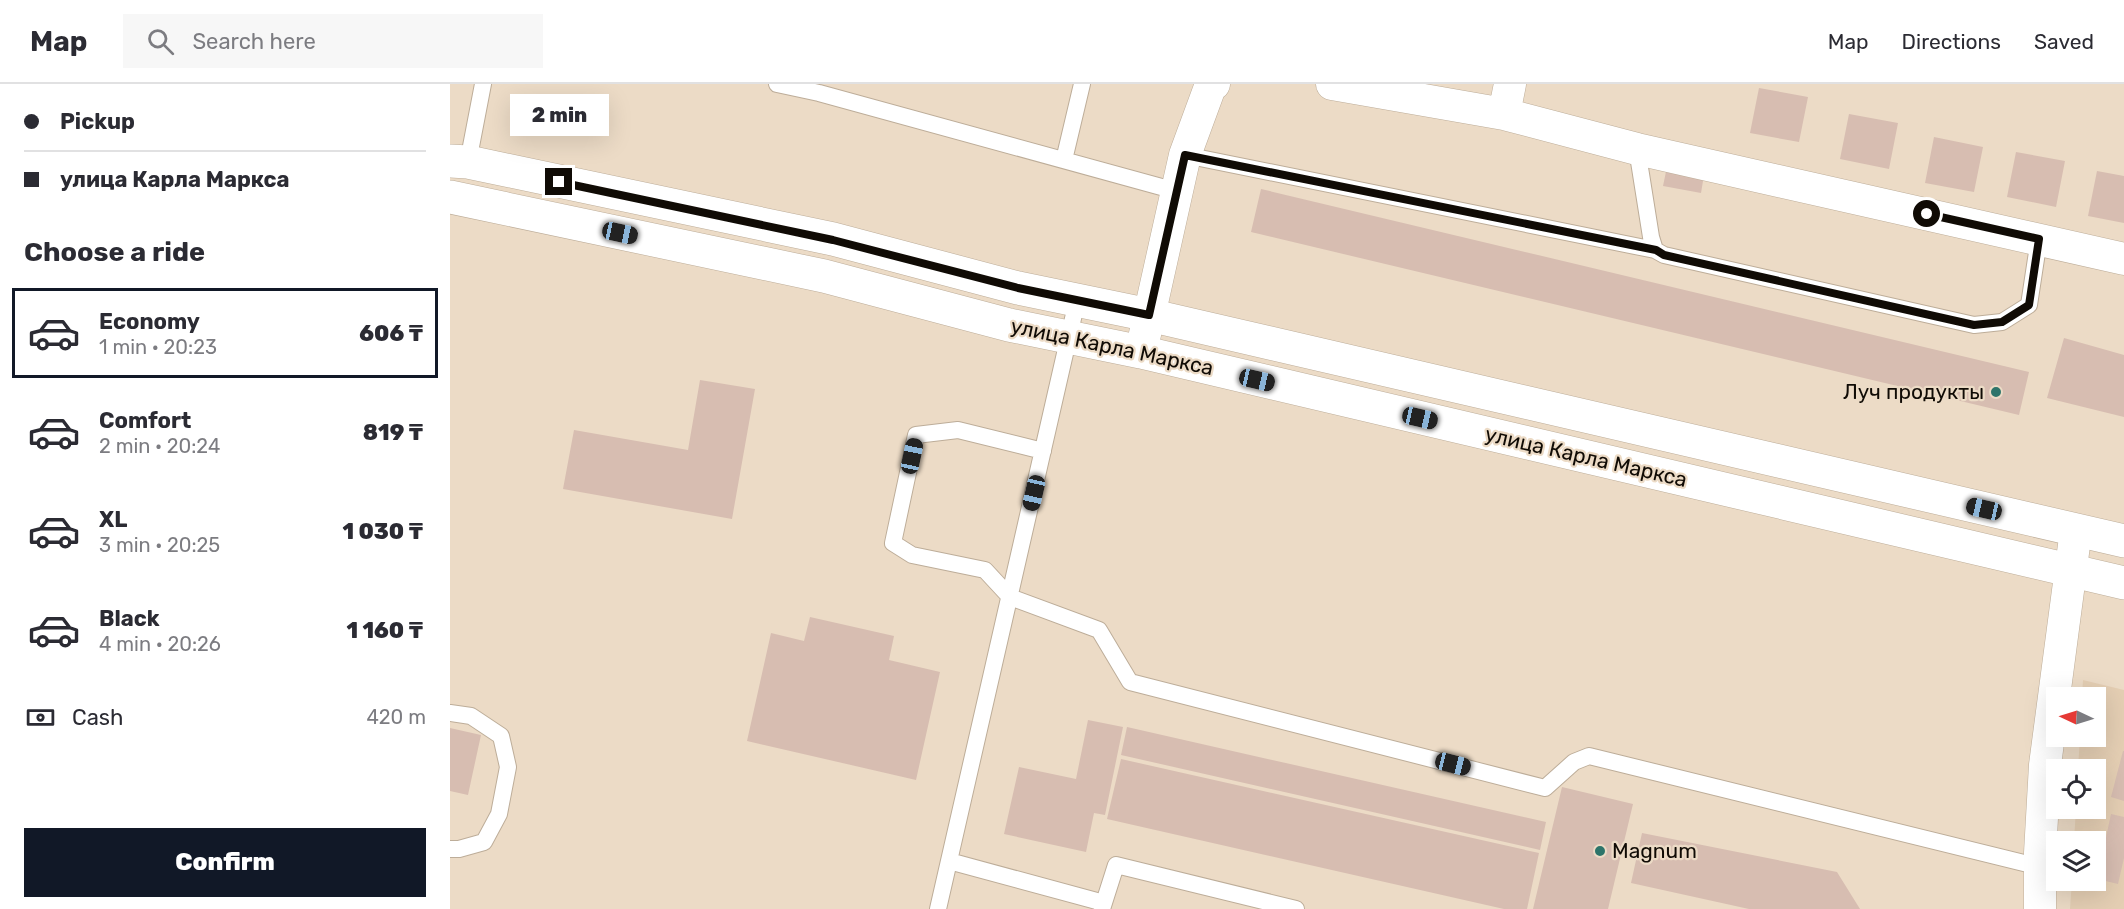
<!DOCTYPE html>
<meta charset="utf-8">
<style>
:root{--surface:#fff;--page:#f7f7f7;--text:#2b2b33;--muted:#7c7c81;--line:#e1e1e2;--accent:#111827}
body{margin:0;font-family:Rubik,sans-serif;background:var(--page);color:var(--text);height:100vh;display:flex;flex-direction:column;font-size:22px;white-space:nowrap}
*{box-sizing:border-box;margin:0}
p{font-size:20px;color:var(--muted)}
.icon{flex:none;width:33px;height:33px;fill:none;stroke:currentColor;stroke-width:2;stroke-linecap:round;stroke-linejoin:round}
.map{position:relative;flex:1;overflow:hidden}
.sheet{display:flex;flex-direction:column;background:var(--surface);width:450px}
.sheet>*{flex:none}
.top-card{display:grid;align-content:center;height:132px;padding:0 24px;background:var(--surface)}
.needle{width:39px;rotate:274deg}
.fabs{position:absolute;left:1596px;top:603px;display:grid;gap:12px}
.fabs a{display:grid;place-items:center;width:60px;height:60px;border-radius:0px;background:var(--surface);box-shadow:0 6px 24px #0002;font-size:30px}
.end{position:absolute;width:27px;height:27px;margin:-14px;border:8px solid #100b05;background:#fff;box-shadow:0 0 0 3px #fff}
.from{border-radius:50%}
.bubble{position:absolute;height:42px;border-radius:0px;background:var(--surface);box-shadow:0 6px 24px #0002;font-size:20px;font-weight:800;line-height:42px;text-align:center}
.car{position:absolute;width:18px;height:36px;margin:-18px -9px;border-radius:8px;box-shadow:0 0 4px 2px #0007;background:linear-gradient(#222 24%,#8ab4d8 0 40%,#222 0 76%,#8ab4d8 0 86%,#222 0)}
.top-card b{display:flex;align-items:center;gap:21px;height:57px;font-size:22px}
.top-card b+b{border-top:2px solid var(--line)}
.top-card i{width:15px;height:15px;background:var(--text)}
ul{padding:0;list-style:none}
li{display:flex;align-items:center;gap:18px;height:90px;margin:0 12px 9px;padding:0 12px;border:3px solid transparent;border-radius:0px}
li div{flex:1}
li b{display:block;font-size:22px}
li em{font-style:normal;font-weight:800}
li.active{border-color:var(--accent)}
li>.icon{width:54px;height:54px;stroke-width:1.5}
h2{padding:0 24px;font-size:27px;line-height:72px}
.pay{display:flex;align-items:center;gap:15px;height:66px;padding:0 24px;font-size:22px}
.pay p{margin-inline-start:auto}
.cta{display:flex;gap:12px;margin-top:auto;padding:12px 24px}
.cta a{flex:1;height:69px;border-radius:0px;background:var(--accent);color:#fff;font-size:24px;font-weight:800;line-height:69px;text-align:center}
header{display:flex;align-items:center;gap:36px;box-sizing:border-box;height:84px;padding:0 30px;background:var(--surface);border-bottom:2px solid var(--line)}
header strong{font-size:28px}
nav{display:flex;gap:33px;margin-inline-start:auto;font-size:21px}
.search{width:420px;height:54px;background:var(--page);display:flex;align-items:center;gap:15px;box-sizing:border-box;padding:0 21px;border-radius:0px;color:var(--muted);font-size:22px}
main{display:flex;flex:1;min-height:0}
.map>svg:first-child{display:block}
</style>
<header>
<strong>Map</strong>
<div class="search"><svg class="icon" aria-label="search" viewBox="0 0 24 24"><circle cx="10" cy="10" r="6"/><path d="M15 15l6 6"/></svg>Search here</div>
<nav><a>Map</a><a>Directions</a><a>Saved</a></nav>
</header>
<main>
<section class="sheet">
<div class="top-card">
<b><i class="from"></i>Pickup</b>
<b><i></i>улица Карла Маркса</b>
</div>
<h2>Choose a ride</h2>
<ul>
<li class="active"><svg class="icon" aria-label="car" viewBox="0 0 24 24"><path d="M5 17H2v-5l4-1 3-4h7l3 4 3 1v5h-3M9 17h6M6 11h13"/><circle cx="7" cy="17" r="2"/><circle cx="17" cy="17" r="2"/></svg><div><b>Economy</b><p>1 min · 20:23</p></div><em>606 ₸</em></li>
<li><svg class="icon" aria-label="car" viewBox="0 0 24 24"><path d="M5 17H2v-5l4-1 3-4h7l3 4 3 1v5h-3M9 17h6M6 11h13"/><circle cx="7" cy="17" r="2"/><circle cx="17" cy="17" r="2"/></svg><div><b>Comfort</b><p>2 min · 20:24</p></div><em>819 ₸</em></li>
<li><svg class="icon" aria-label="car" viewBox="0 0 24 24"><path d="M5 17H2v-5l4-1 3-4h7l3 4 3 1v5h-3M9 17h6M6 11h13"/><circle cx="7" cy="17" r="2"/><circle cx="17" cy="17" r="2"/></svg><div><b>XL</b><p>3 min · 20:25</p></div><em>1 030 ₸</em></li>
<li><svg class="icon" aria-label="car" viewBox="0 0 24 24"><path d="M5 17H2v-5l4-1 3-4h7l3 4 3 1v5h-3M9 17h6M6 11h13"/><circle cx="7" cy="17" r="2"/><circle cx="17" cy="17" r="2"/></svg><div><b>Black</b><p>4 min · 20:26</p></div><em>1 160 ₸</em></li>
</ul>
<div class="pay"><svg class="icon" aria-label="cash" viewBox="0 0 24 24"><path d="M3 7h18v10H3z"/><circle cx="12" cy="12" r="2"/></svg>Cash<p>420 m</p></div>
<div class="cta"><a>Confirm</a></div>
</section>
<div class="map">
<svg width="1674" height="825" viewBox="0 0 1674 825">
<rect width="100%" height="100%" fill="#ecdbc6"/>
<path fill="#e4ceb3" d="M 1633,596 L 1674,606 L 1674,825 L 1620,825 L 1622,797 L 1646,796 L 1646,758 L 1624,757 L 1626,725 L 1646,724 L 1646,686 L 1628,685 L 1630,653 L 1646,652 L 1646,614 L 1632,613 Z"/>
<path fill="#d7bdb1" d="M 1309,4 L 1358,13 L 1349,58 L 1300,49 Z
M 1399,30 L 1448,39 L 1439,85 L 1390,75 Z
M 1484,53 L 1533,63 L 1524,108 L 1475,99 Z
M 1566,68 L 1615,77 L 1606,123 L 1557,113 Z
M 1218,78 L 1255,85 L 1251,109 L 1213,102 Z
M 1647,87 L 1674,92 L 1674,139 L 1638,132 Z
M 811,105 L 1579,288 L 1569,331 L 801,148 Z
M 1614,254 L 1674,271 L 1674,333 L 1597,314 Z
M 250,296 L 305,305 L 282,435 L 113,405 L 124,346 L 238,366 Z
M 360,533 L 444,552 L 439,576 L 490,588 L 466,696 L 297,657 L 321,549 L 354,557 Z
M 638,636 L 673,643 L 655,731 L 644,729 L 636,768 L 554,750 L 569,683 L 626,695 Z
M 677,643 L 1096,738 L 1090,766 L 671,671 Z
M 0,644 L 31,651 L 18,711 L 0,707 Z
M 1673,667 L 1674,667 L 1674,717 L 1661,713 Z
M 671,675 L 1089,769 L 1077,825 L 1054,825 L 657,735 Z
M 1112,703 L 1183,720 L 1158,825 L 1083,825 Z
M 1661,730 L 1674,733 L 1674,774 L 1668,800 L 1647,795 Z
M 1192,749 L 1387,788 L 1410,825 L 1299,825 L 1181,799 Z"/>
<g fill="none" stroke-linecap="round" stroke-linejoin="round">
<defs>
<path id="service" d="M 327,0 L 369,9 L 726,107
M 1187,65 L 1201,153 L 1205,166 L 1214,171 L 1524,241 L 1552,238 L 1579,221 L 1589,155
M 735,71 L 1205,166
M 614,76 L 632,0
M 18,78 L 33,0
M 593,367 L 508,346 L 466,351 L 443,459 L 462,471 L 535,486 L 560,513 L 649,546 L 680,598 L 1095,704 L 1124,678 L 1139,672 L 1590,783
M 0,629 L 21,632 L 51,652 L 58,683 L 49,730 L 34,758 L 9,765 L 0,765
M 499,777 L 654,819
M 488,825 L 627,217
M 652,825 L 666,781 L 846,825"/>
<path id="minor" d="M 882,0 L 1054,30 L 1187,65 L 1674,175
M 1054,30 L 1060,0
M 691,268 L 735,71 L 760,3 L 764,0
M 1590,825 L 1590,769 L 1595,681 L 1626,446"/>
<path id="primary" d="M 0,77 L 18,78 L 383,155 L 568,204 L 699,231 L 1674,457
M 0,113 L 374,192 L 559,241 L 691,268 L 1674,499"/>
</defs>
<use href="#service" stroke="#bdad99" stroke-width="18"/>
<use href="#minor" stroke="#bdad99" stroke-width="33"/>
<use href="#primary" stroke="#bdad99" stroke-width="34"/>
<use href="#service" stroke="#fff" stroke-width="16"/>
<use href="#minor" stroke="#fff" stroke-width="32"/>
<use href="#primary" stroke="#fff" stroke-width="33"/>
</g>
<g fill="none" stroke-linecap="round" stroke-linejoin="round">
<path stroke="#100b05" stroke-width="8" d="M 109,98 L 383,156 L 568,204 L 699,231 L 735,71 L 1206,166 L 1214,171 L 1524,241 L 1552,238 L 1579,221 L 1589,155 L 1477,130"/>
</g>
<g fill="#2d746a" stroke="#ecdbc6" stroke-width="2">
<circle cx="1546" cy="308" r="6"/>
<circle cx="1150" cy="767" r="6"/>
</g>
<g text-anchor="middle" stroke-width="4.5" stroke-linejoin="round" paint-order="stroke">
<g font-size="21" fill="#100b05" stroke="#ecdbc6">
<text transform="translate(662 263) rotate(12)" y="7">улица Карла Маркса</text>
<text transform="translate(1136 373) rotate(13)" y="7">улица Карла Маркса</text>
</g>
<g font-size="21" fill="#100b05" stroke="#ecdbc6" text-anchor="end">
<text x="1534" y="315">Луч продукты</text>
<text x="1162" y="774" text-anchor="start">Magnum</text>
</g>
</g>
</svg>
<div class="fabs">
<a><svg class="needle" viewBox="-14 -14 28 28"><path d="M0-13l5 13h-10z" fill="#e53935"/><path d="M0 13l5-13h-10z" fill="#7c7c81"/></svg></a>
<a><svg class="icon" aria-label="locate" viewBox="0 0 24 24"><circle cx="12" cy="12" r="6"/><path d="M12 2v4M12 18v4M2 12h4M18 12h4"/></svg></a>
<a><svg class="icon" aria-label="layers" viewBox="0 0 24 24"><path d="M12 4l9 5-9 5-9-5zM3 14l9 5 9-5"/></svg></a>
</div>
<i class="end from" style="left:1477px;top:130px"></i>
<i class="end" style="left:109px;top:98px"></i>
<div class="bubble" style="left:60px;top:10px;width:99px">2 min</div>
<i class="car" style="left:170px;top:149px;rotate:102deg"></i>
<i class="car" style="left:807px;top:296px;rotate:103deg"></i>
<i class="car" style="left:970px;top:334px;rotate:103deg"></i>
<i class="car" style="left:462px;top:372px;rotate:12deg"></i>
<i class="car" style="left:584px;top:409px;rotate:193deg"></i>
<i class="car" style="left:1534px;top:425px;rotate:283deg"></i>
<i class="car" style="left:1003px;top:680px;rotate:104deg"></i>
</div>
</main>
